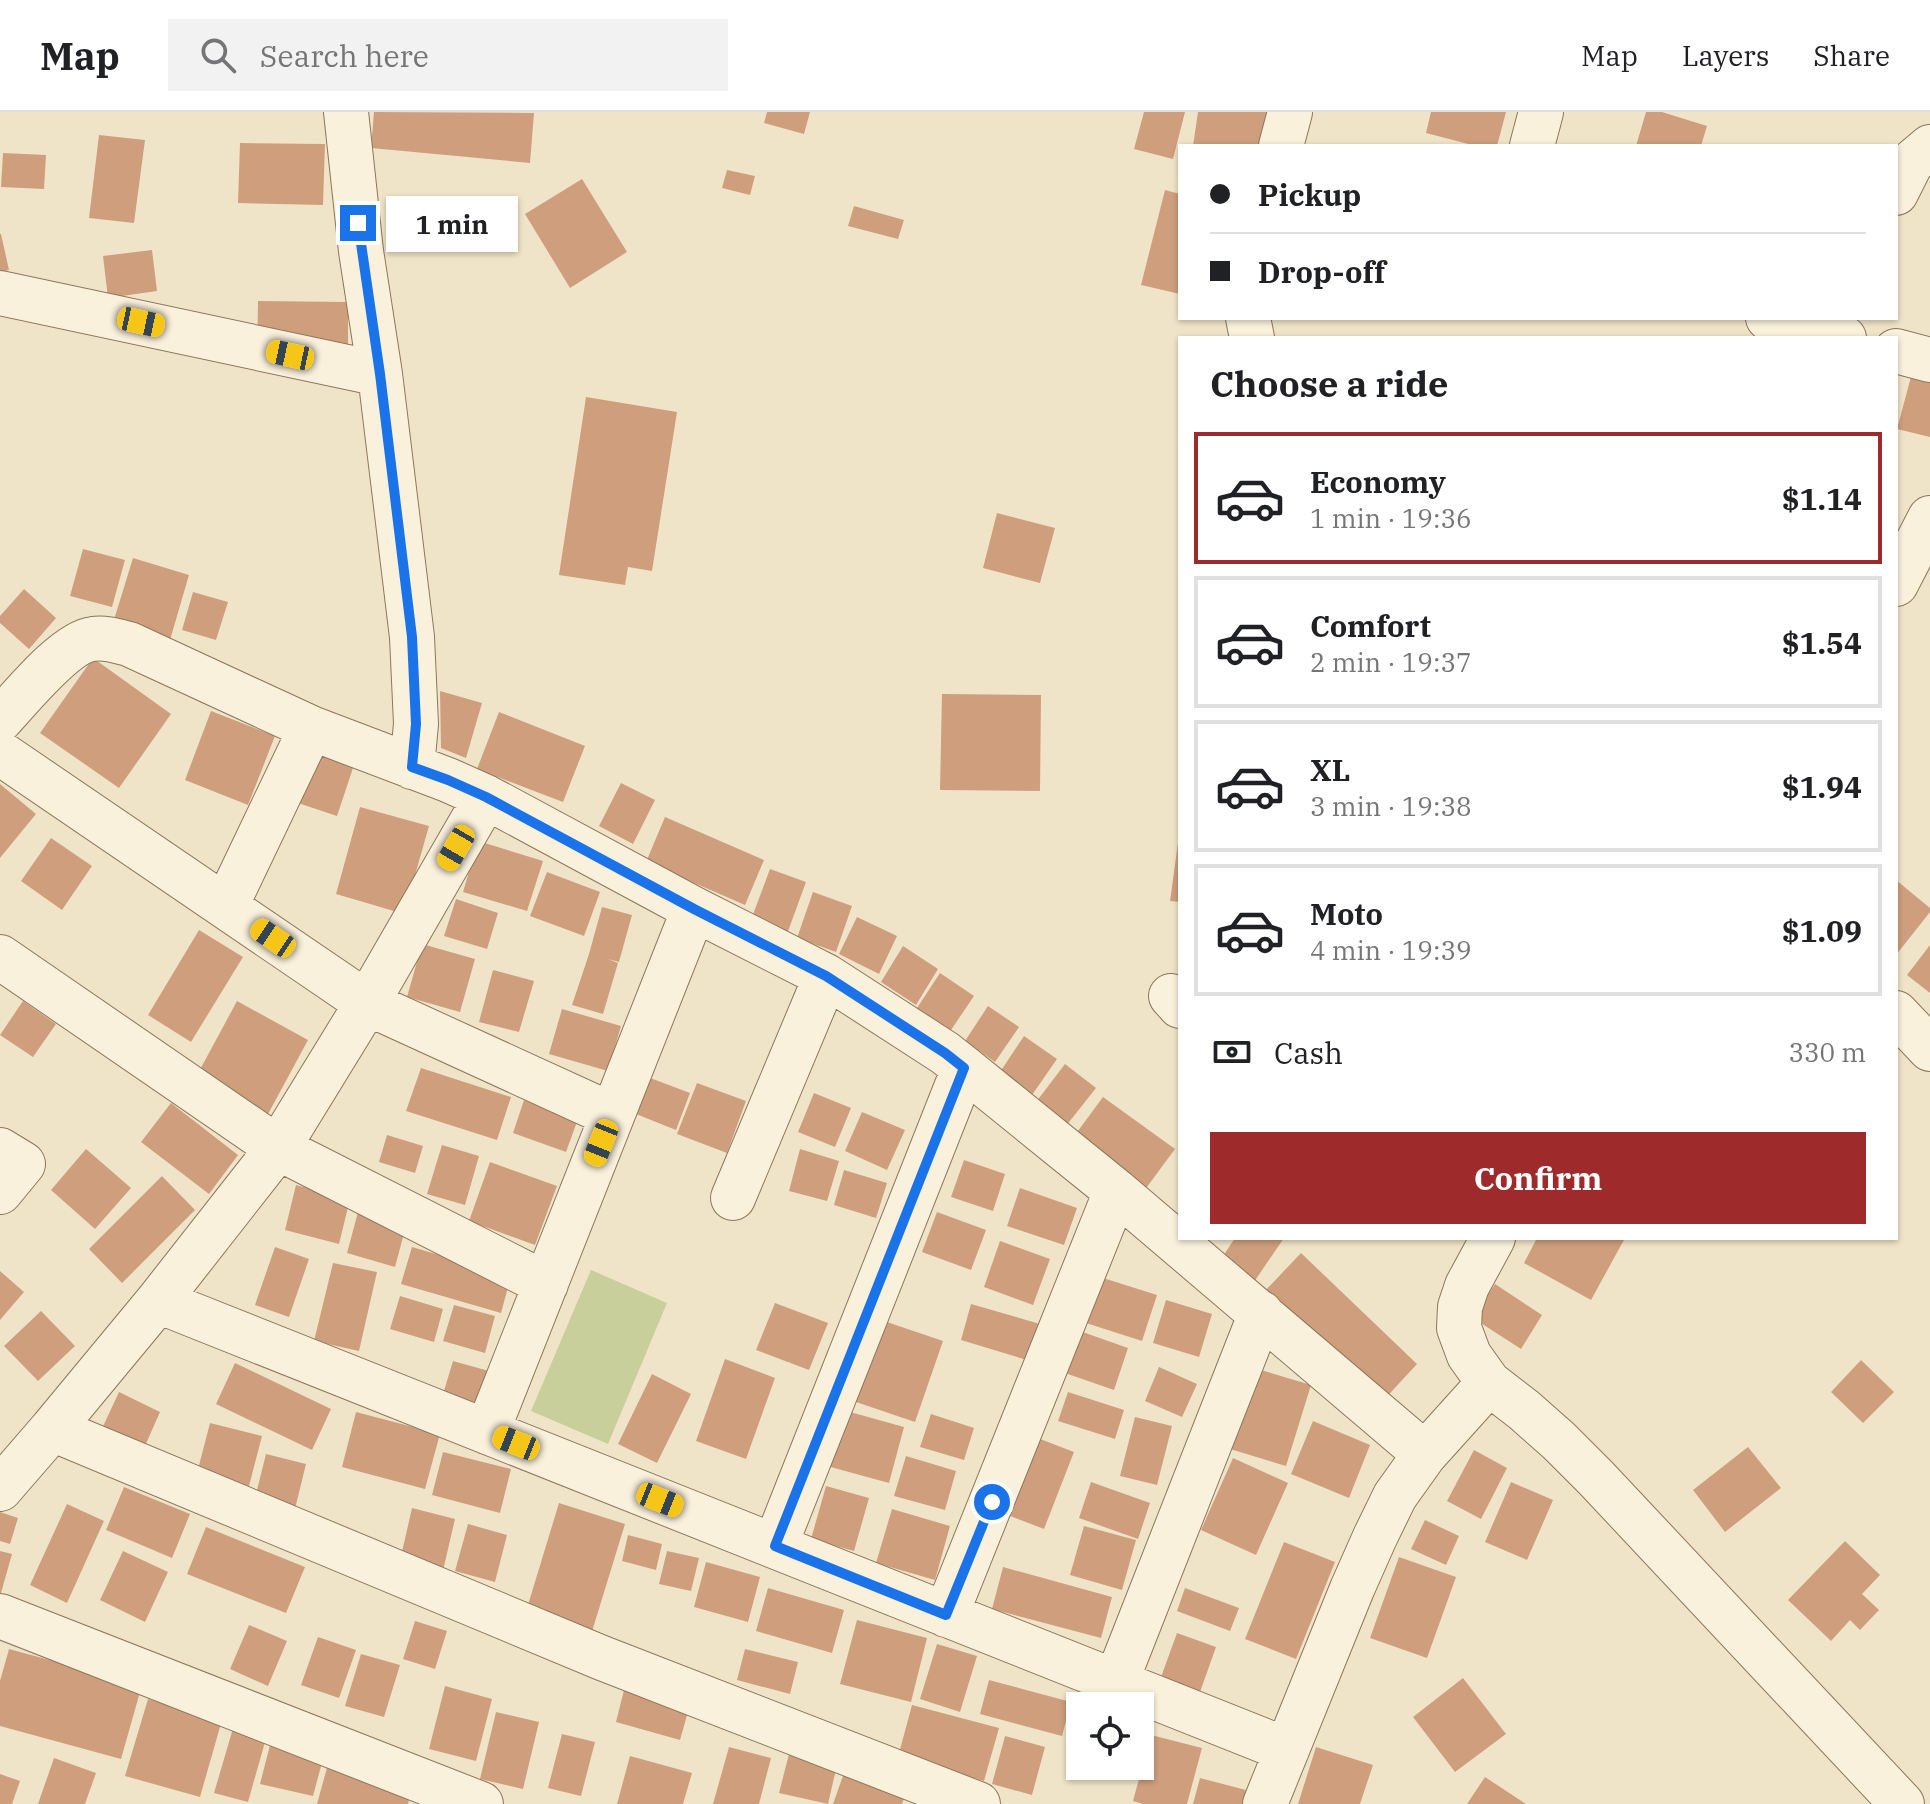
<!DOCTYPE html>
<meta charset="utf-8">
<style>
:root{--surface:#fff;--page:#f2f2f2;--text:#202124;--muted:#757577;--line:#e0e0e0;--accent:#9e2a2b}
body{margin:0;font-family:"IBM Plex Serif",serif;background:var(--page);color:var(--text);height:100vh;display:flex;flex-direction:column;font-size:30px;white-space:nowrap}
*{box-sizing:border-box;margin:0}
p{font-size:26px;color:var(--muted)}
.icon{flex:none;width:44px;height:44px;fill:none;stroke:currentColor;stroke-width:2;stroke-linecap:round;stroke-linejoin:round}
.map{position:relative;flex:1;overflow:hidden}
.sheet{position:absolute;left:1178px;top:224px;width:720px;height:904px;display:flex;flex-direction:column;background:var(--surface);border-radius:0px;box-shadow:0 2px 6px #0004}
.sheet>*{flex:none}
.top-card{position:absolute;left:1178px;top:32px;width:720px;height:176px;border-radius:0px;box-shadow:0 2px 6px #0004;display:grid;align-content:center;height:176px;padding:0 32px;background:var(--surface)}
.tools{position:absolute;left:1066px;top:1580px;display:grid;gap:16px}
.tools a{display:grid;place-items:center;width:88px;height:88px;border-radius:0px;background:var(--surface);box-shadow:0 2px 6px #0004;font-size:40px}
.end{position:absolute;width:36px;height:36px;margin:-18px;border:10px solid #1a73e8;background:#fff;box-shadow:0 0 0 4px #fff}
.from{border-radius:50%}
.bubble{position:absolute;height:56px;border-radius:0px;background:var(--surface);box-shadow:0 2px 6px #0004;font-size:26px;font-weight:800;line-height:56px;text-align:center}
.car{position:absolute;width:24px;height:48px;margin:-24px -12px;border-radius:10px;box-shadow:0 0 6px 2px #0007;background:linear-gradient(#f5c518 24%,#345 0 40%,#f5c518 0 76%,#345 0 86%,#f5c518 0)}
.top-card b{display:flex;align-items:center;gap:28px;height:76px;font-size:30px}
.top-card b+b{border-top:2px solid var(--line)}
.top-card i{width:20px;height:20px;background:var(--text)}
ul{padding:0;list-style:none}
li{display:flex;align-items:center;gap:24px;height:132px;margin:0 16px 12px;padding:0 16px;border:4px solid var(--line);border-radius:0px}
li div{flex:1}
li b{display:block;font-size:30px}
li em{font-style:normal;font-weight:800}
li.selected{border-color:var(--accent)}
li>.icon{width:72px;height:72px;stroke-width:1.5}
h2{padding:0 32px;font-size:36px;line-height:96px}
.pay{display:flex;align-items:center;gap:20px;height:88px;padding:0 32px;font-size:30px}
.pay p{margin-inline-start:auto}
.button{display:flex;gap:16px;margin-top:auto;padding:16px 32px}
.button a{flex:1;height:92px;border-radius:0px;background:var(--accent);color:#fff;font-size:32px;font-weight:800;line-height:92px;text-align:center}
header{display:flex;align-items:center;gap:48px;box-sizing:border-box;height:112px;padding:0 40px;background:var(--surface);border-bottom:2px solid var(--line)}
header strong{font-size:38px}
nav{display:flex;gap:44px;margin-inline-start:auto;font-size:28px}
.search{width:560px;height:72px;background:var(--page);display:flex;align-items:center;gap:20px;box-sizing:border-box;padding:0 28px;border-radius:0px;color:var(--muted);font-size:30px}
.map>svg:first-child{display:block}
</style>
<header>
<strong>Map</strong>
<div class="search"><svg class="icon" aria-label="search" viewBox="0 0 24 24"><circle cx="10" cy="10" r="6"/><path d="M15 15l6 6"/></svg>Search here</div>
<nav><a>Map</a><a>Layers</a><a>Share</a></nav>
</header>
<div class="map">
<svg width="1930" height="1692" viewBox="0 0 1930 1692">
<rect width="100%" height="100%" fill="#f0e4c8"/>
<path fill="#c9cf9b" d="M 591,1158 L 667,1191 L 608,1332 L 531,1299 Z"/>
<path fill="#cf9f7d" d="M 374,0 L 534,1 L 530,51 L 371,36 Z
M 767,0 L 810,0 L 804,22 L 764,11 Z
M 1144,0 L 1185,0 L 1173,47 L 1134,37 Z
M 1198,0 L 1270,0 L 1265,34 L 1193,34 Z
M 1431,0 L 1506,0 L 1497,34 L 1476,34 L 1426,21 Z
M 1646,0 L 1662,0 L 1707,14 L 1701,34 L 1636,34 Z
M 99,23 L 145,28 L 134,111 L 89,106 Z
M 240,31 L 325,32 L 323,93 L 238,91 Z
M 3,41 L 46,43 L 44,77 L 1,75 Z
M 727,58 L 755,64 L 750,83 L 722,76 Z
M 582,67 L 627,140 L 570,176 L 525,102 Z
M 1165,78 L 1180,82 L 1180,182 L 1141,173 Z
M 854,94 L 904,108 L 898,127 L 848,114 Z
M 0,122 L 1,122 L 9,158 L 0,160 Z
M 152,138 L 157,179 L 108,186 L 103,144 Z
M 258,189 L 348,190 L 348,251 L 257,250 Z
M 1912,261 L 1930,266 L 1930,325 L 1897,317 Z
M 586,285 L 677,300 L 652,459 L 628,455 L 625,473 L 559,463 Z
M 997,401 L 1055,416 L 1040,471 L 983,456 Z
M 83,437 L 125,448 L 112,495 L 70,484 Z
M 133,446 L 189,463 L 170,528 L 113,511 Z
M 24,477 L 56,506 L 29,537 L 0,511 L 0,504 Z
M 193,480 L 228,490 L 216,528 L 182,518 Z
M 93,546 L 171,602 L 119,676 L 40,621 Z
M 440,579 L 482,591 L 466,646 L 441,636 Z
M 942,582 L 1041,583 L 1040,679 L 940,678 Z
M 211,599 L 275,624 L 248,693 L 185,668 Z
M 499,600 L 585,634 L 563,690 L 477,657 Z
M 315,640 L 354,653 L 337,704 L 298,691 Z
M 621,671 L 655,688 L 633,732 L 599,714 Z
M 0,672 L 36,702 L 0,746 Z
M 360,695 L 429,714 L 404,802 L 336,782 Z
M 665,705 L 764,748 L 745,793 L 646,750 Z
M 51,726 L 92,754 L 62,798 L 21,769 Z
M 478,729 L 543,749 L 527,799 L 463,780 Z
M 1178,731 L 1180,731 L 1180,790 L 1170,789 Z
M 770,757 L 806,770 L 787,822 L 751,808 Z
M 547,760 L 600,780 L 584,824 L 530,804 Z
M 1896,768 L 1930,796 L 1930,800 L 1896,843 Z
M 813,780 L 852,794 L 836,840 L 797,826 Z
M 456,787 L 498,801 L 487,837 L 444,824 Z
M 602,795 L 632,803 L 619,850 L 608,847 L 618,851 L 603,902 L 572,893 L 589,842 Z
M 857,805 L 897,824 L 879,862 L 839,842 Z
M 199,818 L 243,845 L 191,930 L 148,903 Z
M 422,832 L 475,847 L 460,900 L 407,885 Z
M 1930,833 L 1930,881 L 1907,863 Z
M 903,834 L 938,857 L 916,893 L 881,870 Z
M 493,858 L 534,869 L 519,920 L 479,910 Z
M 940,861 L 974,884 L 951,918 L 917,896 Z
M 23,889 L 56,912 L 33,945 L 0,923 Z
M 237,889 L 308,928 L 267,1004 L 196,965 Z
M 988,894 L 1019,915 L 995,950 L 965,929 Z
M 562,897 L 621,914 L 608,959 L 549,942 Z
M 1024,924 L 1057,947 L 1032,983 L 1000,960 Z
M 1065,952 L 1096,976 L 1066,1014 L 1036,990 Z
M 421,956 L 511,985 L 497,1028 L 406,999 Z
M 645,964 L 690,981 L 676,1018 L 631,1000 Z
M 697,971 L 746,989 L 727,1041 L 677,1022 Z
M 814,981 L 851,996 L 835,1035 L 798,1020 Z
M 1103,985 L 1175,1037 L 1141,1083 L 1069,1031 Z
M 524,988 L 578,1007 L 566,1040 L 513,1021 Z
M 171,991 L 238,1043 L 209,1082 L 141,1030 Z
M 862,1000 L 905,1018 L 887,1058 L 845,1039 Z
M 387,1023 L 423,1034 L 415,1061 L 379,1050 Z
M 442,1033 L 479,1044 L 465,1093 L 427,1082 Z
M 86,1037 L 131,1076 L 95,1117 L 51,1078 Z
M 800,1037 L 839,1049 L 827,1089 L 789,1079 Z
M 964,1048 L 1005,1062 L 993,1099 L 951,1085 Z
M 490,1050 L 557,1074 L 535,1133 L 469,1109 Z
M 844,1058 L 887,1071 L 876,1106 L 834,1093 Z
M 162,1064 L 195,1098 L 122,1171 L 89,1137 Z
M 296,1073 L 350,1087 L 339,1132 L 285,1118 Z
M 1020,1076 L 1077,1096 L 1064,1133 L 1007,1114 Z
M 358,1100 L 406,1114 L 395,1155 L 347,1141 Z
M 937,1100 L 986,1118 L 971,1158 L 922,1140 Z
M 1235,1126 L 1284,1126 L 1254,1170 L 1221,1147 Z
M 1537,1126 L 1625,1126 L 1591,1188 L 1524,1151 Z
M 1000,1129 L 1050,1147 L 1033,1193 L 984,1175 Z
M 275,1135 L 309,1147 L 289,1205 L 255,1193 Z
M 412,1135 L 511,1164 L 501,1201 L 401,1172 Z
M 1301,1141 L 1417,1252 L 1380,1292 L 1264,1180 Z
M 333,1151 L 377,1160 L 359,1239 L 314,1229 Z
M 0,1159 L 24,1180 L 0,1208 Z
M 1100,1165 L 1157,1183 L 1142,1229 L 1086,1211 Z
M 1495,1172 L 1542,1203 L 1521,1237 L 1473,1206 Z
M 400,1184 L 443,1197 L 434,1230 L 390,1217 Z
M 1166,1188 L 1212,1202 L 1199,1245 L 1153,1231 Z
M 775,1191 L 828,1211 L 809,1258 L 756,1238 Z
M 971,1192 L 1040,1212 L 1030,1249 L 961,1228 Z
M 454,1193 L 495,1204 L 485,1241 L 443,1229 Z
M 41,1199 L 75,1234 L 38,1269 L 4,1234 Z
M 884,1209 L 943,1229 L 915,1310 L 856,1290 Z
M 1077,1218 L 1128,1236 L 1114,1278 L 1062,1260 Z
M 725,1247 L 775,1266 L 746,1347 L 696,1329 Z
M 1861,1248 L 1894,1280 L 1863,1311 L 1831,1280 Z
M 453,1249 L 489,1259 L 480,1293 L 443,1282 Z
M 235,1251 L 331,1297 L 312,1338 L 216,1292 Z
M 1159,1255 L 1197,1272 L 1182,1305 L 1145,1289 Z
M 1254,1256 L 1311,1273 L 1286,1354 L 1230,1337 Z
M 652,1262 L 691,1282 L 657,1351 L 618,1332 Z
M 119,1280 L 160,1300 L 141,1343 L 99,1323 Z
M 1068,1280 L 1124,1298 L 1115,1327 L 1058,1309 Z
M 843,1298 L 904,1315 L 889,1371 L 827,1354 Z
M 356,1300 L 440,1322 L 425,1377 L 342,1355 Z
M 931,1302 L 974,1316 L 964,1348 L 920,1335 Z
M 1135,1305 L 1172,1314 L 1157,1373 L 1120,1364 Z
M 1313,1309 L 1370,1333 L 1349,1386 L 1291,1362 Z
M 210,1311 L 262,1324 L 249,1374 L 197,1361 Z
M 1035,1325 L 1074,1340 L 1044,1417 L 1005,1402 Z
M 1748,1335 L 1781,1376 L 1725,1420 L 1693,1378 Z
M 1474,1338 L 1507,1356 L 1481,1407 L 1447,1389 Z
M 443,1340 L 511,1357 L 500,1401 L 432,1383 Z
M 266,1342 L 306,1352 L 294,1401 L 254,1390 Z
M 906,1344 L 956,1359 L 945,1398 L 894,1384 Z
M 1233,1346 L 1288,1371 L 1256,1443 L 1201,1418 Z
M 1091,1370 L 1150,1391 L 1138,1427 L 1079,1406 Z
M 1511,1370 L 1553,1388 L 1527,1448 L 1485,1430 Z
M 826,1374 L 869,1386 L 854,1439 L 811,1427 Z
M 124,1375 L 190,1402 L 172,1446 L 106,1418 Z
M 559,1391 L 625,1412 L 590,1526 L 524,1506 Z
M 67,1392 L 104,1409 L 67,1491 L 30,1473 Z
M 412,1396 L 455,1407 L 442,1463 L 399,1453 Z
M 892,1397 L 950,1414 L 935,1468 L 876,1451 Z
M 0,1400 L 18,1406 L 10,1432 L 0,1429 Z
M 1425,1408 L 1459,1424 L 1446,1453 L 1411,1437 Z
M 468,1412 L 507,1423 L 495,1470 L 455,1459 Z
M 1084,1414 L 1136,1428 L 1122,1478 L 1070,1463 Z
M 206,1415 L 305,1455 L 286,1501 L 187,1462 Z
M 628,1423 L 662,1432 L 656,1458 L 622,1449 Z
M 1845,1429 L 1880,1463 L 1862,1482 L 1879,1498 L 1860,1518 L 1850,1508 L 1831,1529 L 1788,1488 Z
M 1284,1430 L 1335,1450 L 1296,1547 L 1245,1527 Z
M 0,1439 L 12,1442 L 1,1481 L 0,1481 Z
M 123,1439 L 168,1460 L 145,1510 L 100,1488 Z
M 667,1439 L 699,1446 L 691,1479 L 659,1472 Z
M 1399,1445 L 1456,1465 L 1427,1546 L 1370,1526 Z
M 706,1450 L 760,1465 L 748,1510 L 694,1495 Z
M 1003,1455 L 1112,1485 L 1101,1526 L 992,1497 Z
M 768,1476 L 844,1498 L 832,1541 L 756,1519 Z
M 1185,1476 L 1239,1496 L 1230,1519 L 1177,1499 Z
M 857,1508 L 927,1526 L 911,1590 L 840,1572 Z
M 415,1509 L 447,1519 L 435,1557 L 403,1547 Z
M 249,1513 L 287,1529 L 268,1574 L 230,1557 Z
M 1177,1521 L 1216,1535 L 1200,1580 L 1161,1565 Z
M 318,1525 L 356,1538 L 339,1586 L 301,1573 Z
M 937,1532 L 977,1544 L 960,1600 L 920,1587 Z
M 9,1537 L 142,1573 L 121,1647 L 0,1614 L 0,1569 Z
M 745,1537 L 798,1550 L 790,1582 L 737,1568 Z
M 361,1542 L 400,1553 L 384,1605 L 345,1594 Z
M 1463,1566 L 1506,1622 L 1455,1660 L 1413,1605 Z
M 989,1568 L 1071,1590 L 1062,1624 L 980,1602 Z
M 445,1574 L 492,1587 L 476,1649 L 429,1637 Z
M 624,1578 L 689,1596 L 680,1628 L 616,1610 Z
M 148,1587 L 222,1608 L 200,1685 L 125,1664 Z
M 912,1593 L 999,1616 L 984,1669 L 898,1645 Z
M 496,1600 L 539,1610 L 523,1677 L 480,1667 Z
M 234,1613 L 267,1623 L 248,1690 L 214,1681 Z
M 562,1622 L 595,1630 L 581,1684 L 548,1676 Z
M 1151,1623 L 1202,1636 L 1187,1692 L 1143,1692 L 1133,1689 Z
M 1005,1624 L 1045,1635 L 1032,1683 L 992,1672 Z
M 270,1633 L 323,1647 L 313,1684 L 260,1672 Z
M 729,1635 L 771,1646 L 759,1692 L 713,1692 Z
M 1316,1635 L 1373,1653 L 1360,1692 L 1298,1692 Z
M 789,1642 L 837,1653 L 828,1692 L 779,1681 Z
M 630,1644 L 692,1661 L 683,1692 L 617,1692 Z
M 54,1646 L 96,1661 L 85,1692 L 38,1692 Z
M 328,1652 L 412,1674 L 408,1692 L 317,1692 Z
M 845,1658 L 907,1679 L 902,1692 L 833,1692 Z
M 0,1662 L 20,1669 L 12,1692 L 0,1692 Z
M 1485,1665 L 1526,1692 L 1467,1692 Z
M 1200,1666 L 1246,1678 L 1242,1692 L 1193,1692 Z"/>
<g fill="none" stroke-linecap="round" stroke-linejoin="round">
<defs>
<path id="minor" d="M 346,0 L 361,139 L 380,262 L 412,525 L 416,612 L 412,655
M 1281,34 L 1290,0
M 1532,34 L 1541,0
M 1896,81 L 1911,51 L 1930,35
M 0,181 L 380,262
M 1248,206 L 1252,226
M 1768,206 L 1844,226
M 1896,239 L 1930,248
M 1896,472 L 1930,406
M 0,608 C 20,587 65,530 93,527 C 105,525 117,529 129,532 L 311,616 L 448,668 L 486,685 L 694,797 L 826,864 L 945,941 L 964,956 L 1116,1079 L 1425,1342
M 0,641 L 367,891 L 612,1003
M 226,794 L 311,616
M 0,845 L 278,1036 L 546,1172
M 1171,884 L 1180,894
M 1896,901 L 1930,937
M 0,1038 L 23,1052 L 0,1080
M 733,1086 L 826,864
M 1493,1126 L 1467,1174 L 1460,1195 L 1459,1216 L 1469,1243 L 1489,1271 L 1524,1298 L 1559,1329 L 1596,1366 L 1902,1692
M 158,1189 L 1287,1638
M 52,1317 L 602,1546 L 978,1692
M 487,1320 L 694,797
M 0,1377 L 52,1317 L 158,1189 L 278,1036 L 367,891 L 486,685
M 775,1434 L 964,956
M 946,1503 L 1116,1079
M 0,1504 L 481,1692
M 1116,1570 L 1261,1201
M 1265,1692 L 1352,1477 L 1375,1425 L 1395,1384 L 1425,1342 L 1489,1271"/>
</defs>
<use href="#minor" stroke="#8d765c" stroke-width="46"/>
<use href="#minor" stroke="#faf1dc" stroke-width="44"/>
</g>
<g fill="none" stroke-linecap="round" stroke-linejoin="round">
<path stroke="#1a73e8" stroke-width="10" d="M 358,111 L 380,262 L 412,525 L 416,612 L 412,655 L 448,668 L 486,685 L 694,797 L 826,864 L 945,941 L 964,956 L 775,1434 L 946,1503 L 992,1390"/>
</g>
</svg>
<div class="tools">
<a><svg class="icon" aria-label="locate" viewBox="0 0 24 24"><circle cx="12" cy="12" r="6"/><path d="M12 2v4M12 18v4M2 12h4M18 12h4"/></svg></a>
</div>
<i class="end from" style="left:992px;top:1390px"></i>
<i class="end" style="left:358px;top:111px"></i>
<div class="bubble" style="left:386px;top:84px;width:132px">1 min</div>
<i class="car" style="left:141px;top:210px;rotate:102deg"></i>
<i class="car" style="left:290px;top:243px;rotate:282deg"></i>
<i class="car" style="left:456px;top:736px;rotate:210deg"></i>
<i class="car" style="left:273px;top:826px;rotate:304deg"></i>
<i class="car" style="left:601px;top:1031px;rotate:202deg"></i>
<i class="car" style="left:516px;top:1331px;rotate:292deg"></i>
<i class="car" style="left:660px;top:1388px;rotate:112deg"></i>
<div class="top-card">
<b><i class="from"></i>Pickup</b>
<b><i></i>Drop-off</b>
</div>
<section class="sheet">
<h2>Choose a ride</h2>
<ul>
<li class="selected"><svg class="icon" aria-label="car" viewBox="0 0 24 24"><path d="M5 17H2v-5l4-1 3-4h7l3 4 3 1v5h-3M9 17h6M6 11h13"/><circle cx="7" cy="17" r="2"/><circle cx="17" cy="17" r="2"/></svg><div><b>Economy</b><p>1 min · 19:36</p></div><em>$1.14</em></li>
<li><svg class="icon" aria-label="car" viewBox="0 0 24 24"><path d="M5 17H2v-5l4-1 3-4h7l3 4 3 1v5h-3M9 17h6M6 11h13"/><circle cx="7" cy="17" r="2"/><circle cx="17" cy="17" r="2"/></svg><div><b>Comfort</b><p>2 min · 19:37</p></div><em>$1.54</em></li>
<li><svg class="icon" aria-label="car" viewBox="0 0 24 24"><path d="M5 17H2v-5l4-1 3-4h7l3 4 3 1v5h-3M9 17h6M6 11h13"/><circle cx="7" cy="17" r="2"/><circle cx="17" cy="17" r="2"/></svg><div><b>XL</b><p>3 min · 19:38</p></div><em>$1.94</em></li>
<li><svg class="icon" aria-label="car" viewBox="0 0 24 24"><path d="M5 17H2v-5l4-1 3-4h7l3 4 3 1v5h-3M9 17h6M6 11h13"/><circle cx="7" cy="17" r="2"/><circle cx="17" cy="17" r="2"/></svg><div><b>Moto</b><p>4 min · 19:39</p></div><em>$1.09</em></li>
</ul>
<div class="pay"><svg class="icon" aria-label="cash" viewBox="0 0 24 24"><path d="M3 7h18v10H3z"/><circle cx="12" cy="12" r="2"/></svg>Cash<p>330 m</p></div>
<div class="button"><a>Confirm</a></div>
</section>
</div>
